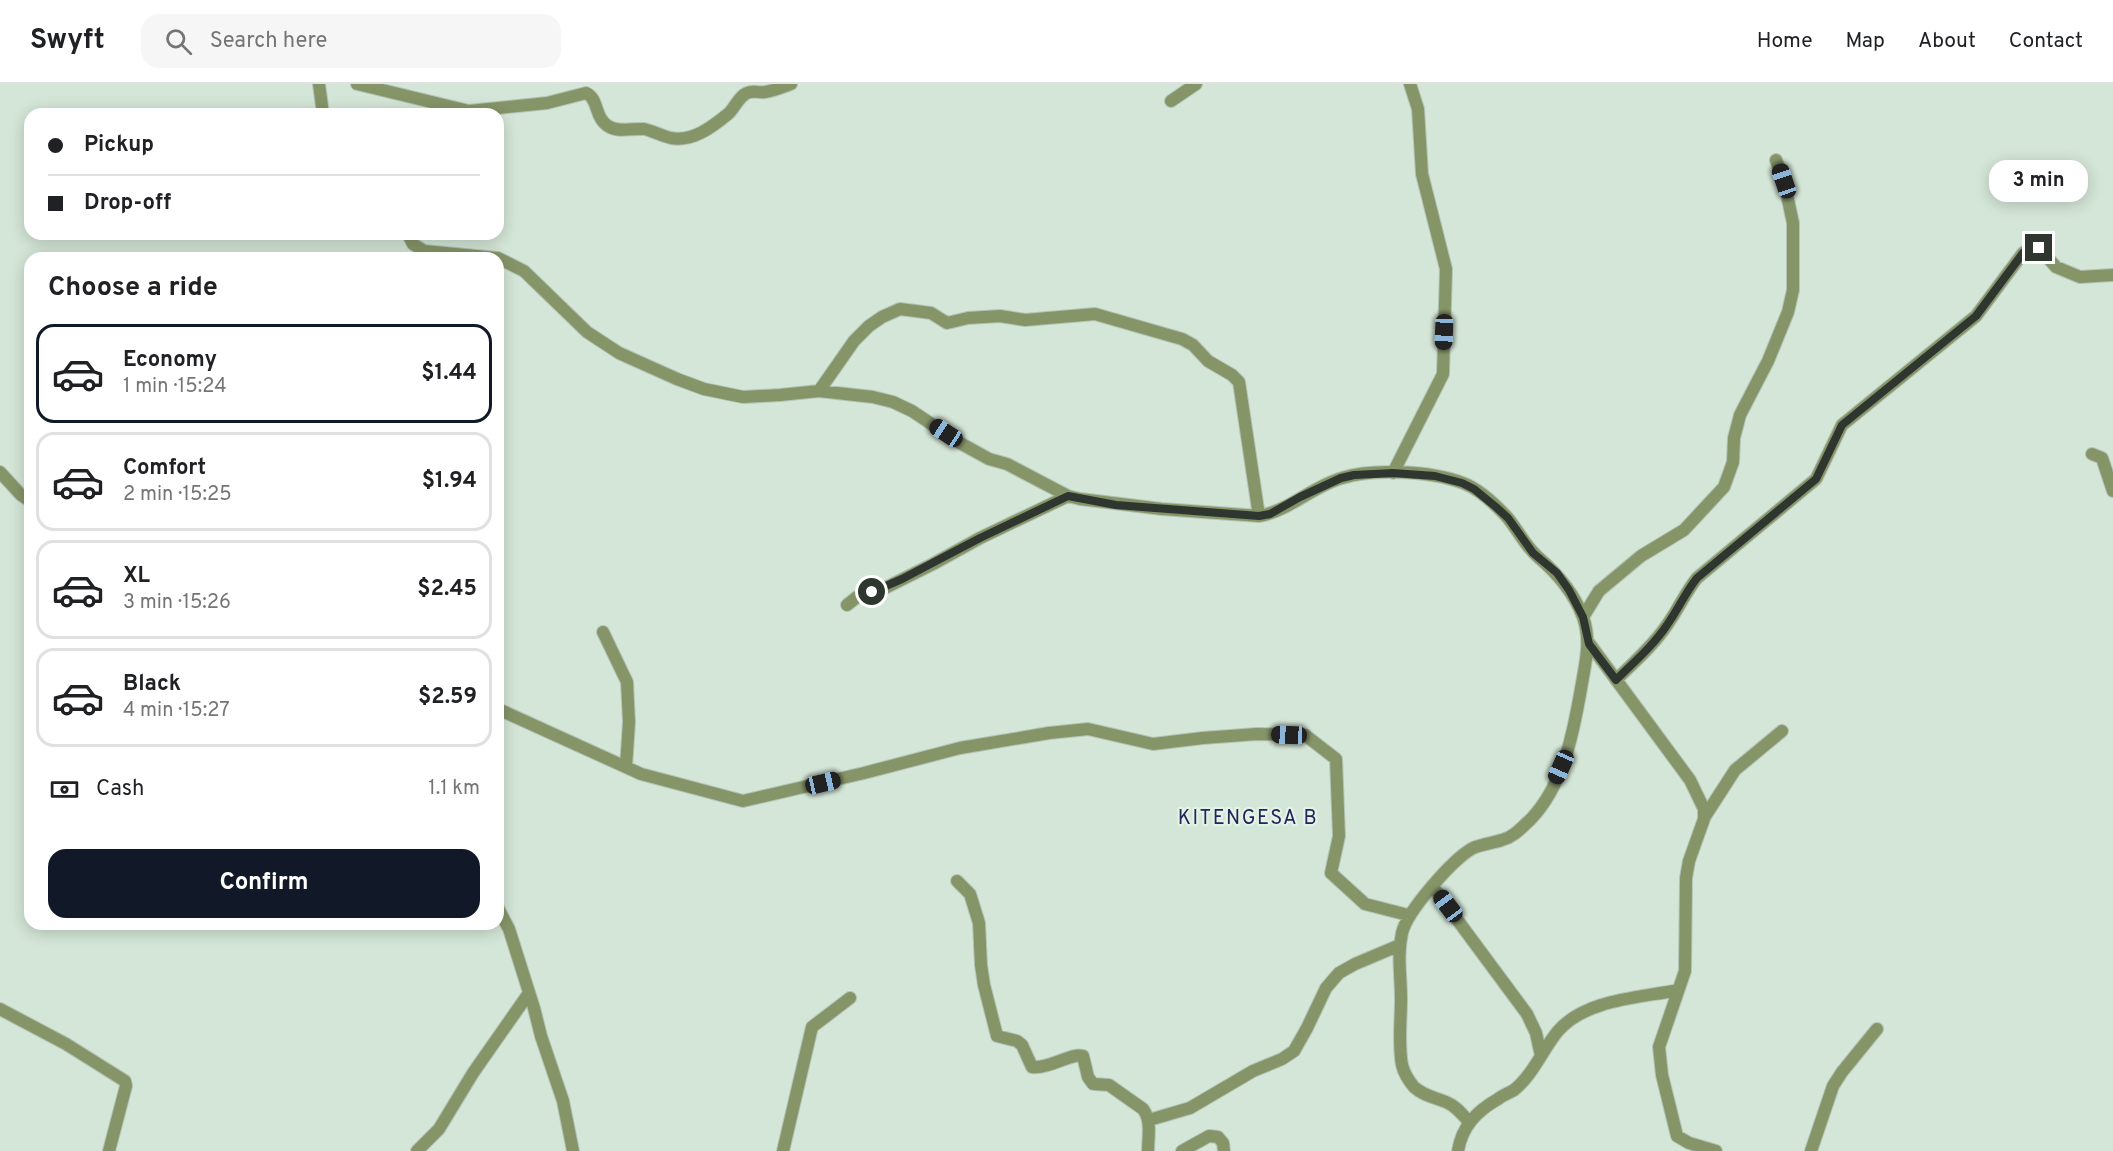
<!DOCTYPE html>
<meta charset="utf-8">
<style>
:root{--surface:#fff;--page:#f6f6f6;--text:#202124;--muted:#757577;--line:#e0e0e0;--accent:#111827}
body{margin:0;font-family:Overpass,sans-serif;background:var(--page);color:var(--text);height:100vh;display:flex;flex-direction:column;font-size:22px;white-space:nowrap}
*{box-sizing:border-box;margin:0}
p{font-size:20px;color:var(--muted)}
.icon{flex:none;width:33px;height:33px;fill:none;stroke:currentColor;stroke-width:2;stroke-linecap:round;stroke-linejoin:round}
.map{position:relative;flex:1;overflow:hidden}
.side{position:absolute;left:24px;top:168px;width:480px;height:678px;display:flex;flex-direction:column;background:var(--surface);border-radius:18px;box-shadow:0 3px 15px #0003}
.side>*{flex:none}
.banner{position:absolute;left:24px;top:24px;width:480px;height:132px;border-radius:18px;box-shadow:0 3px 15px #0003;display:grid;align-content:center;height:132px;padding:0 24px;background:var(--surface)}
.end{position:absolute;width:27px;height:27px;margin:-14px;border:8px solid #2f3630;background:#fff;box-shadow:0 0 0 3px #fff}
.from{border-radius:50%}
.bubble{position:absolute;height:42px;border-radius:18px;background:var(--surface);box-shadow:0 3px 15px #0003;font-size:20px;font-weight:700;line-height:42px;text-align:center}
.car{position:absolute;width:18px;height:36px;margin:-18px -9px;border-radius:8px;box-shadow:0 0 4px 2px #0007;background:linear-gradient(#222 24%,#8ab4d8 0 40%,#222 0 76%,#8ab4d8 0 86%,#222 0)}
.banner b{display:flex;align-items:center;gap:21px;height:57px;font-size:22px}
.banner b+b{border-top:2px solid var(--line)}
.banner i{width:15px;height:15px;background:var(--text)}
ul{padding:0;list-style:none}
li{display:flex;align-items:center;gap:18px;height:99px;margin:0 12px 9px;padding:0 12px;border:3px solid var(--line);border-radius:18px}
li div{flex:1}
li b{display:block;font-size:22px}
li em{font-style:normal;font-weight:700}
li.selected{border-color:var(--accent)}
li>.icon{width:54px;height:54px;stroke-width:1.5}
h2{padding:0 24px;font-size:27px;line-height:72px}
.pay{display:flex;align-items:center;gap:15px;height:66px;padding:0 24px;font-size:22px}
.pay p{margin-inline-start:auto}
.action{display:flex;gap:12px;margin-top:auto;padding:12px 24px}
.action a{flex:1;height:69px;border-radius:18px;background:var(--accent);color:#fff;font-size:24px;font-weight:700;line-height:69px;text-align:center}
header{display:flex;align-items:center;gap:36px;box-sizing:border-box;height:84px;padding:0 30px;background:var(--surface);border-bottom:2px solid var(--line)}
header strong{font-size:28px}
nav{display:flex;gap:33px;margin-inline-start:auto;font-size:21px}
.search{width:420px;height:54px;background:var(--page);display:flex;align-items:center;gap:15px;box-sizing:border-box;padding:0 21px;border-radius:18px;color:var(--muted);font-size:22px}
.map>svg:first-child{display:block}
</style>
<header>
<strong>Swyft</strong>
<div class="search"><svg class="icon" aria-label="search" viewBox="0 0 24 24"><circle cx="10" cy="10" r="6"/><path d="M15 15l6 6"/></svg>Search here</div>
<nav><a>Home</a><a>Map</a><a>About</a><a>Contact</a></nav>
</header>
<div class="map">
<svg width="2113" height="1067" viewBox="0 0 2113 1067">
<rect width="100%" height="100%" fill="#d4e6d7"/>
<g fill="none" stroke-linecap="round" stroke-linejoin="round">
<defs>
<path id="minor" d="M 319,0 L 323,30
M 357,0 L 469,27 L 547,19 L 586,9 C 599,15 594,33 608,42 C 618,49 633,44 644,45 C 653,47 662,52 671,54 C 693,58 712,43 728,30 C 735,24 738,13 747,9 C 753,6 758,9 765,8 C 773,7 783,3 791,0
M 1171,17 L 1196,0
M 408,150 L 413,160 L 424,167 L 497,174
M 498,174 L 524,187 L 587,248 L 619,269 L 677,295 L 704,305 L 743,313 L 780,311 L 819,307 L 873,313 L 893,318 L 912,327 L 960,359 L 989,375 L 1007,380 L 1068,412 L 1080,415 L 1162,425 L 1259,432 C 1289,427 1313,402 1342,394 C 1373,384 1432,387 1463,399 C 1479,405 1495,420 1507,433 C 1518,446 1525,462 1538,473 C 1558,490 1574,509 1583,533 C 1591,556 1586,576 1582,599 C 1574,645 1565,699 1531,735 C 1522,743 1514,753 1502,756 C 1493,759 1482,760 1473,764 C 1453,775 1407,827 1402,849 C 1397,871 1401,892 1401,915 C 1401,936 1398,960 1402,981 C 1404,989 1409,997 1414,1003 C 1424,1012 1434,1013 1446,1018 C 1456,1022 1462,1030 1469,1038
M 819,307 L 854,257 L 869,242 L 882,233 L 900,225 L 931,229 L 947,239 L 968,234 L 1000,232 L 1025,236 L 1095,230 L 1182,255 L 1193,261 L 1208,277 L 1232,291 L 1239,298 L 1259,432
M 2092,370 L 2102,374 L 2113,407
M 0,388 L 21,411 L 30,417
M 1393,389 L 1443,290 L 1446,185 L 1422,90 L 1418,25 L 1410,0
M 847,521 L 857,513 L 887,503 L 933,480 L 980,454 L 1068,412
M 1583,533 L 1599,507 L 1641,472 L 1684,446 L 1724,403 L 1733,378 L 1734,354 L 1740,331 L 1768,277 L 1788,228 L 1793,206 L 1793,139 L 1784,97 L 1776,76
M 603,548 L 627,598 L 629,638 L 626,683
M 1589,559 L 1690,696 L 1704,725 L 1704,735 L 1689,777 L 1686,794 L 1685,887 L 1659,963 L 1662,991 L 1677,1052 L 1689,1059 L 1716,1067
M 1616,596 C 1634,578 1653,562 1667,541 C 1678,526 1685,509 1697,494 L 1816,395 L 1842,341 L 1976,232 L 2023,169 L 2031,164 L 2039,164 L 2056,183 L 2080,193 L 2113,191
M 498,625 L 641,690 L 743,717 L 864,689 L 960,664 L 1049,649 L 1088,645 L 1153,660 L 1203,654 L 1257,650 L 1305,651 L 1336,675 L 1339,752 L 1331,789 L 1365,820 L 1408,831
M 1704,734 L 1735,686 L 1782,647
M 957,797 L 970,810 L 979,839 L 981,881 L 984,901 L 997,952 L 1017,957 L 1022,961 L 1032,983 C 1050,985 1072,968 1083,972 L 1088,993 L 1093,1000 L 1109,1001 L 1143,1025 C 1152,1037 1148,1053 1148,1067
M 1433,803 L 1527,930 L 1536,949 L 1541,972
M 498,824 L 509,845 L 534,924 L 541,952 L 563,1017 L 573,1067
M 0,925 L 66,960 L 125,997 L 126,1002 L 109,1067
M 1149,1036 L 1190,1024 L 1253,987 L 1282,975 L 1294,967 L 1307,944 L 1326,904 L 1339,889 L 1355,880 L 1400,861
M 417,1067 L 439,1045 L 473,989 L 529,909
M 783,1067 L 812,943 L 850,914
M 1182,1067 L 1209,1052 L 1218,1053 L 1223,1059 L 1224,1067
M 1458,1067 C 1462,1042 1477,1027 1498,1015 C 1503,1011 1509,1009 1514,1006 C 1533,991 1543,965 1558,947 C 1586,915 1639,914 1678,906
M 1811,1067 L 1833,1002 L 1842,988 L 1877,945"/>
</defs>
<use href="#minor" stroke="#b3c3b6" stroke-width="14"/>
<use href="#minor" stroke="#869568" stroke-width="12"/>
</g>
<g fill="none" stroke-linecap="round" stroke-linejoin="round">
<path stroke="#2f3630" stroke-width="8" d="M 872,508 L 902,495 L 980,454 L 1068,412 L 1116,421 L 1259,432 L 1270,430 L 1300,413 L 1341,394 L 1354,391 L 1393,389 L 1435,392 L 1462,399 L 1474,405 L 1496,423 L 1508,434 L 1533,469 L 1557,489 L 1569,506 L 1583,533 L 1589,560 L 1616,596 C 1634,578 1653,562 1667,541 C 1678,526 1685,509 1697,494 L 1816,395 L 1842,341 L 1976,232 L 2023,169 L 2031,164 L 2039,164"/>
</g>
<g text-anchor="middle" stroke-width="4.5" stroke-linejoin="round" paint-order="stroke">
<g font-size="20" letter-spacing="1.5" fill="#25225c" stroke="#e1f3e4">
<text x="1248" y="740">KITENGESA B</text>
</g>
</g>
</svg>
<i class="end from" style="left:872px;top:508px"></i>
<i class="end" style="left:2039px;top:164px"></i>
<div class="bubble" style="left:1989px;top:76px;width:99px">3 min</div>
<i class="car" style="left:1784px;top:97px;rotate:341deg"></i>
<i class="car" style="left:1444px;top:248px;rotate:182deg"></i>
<i class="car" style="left:946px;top:349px;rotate:303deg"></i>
<i class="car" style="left:1289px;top:651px;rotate:272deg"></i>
<i class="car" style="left:1561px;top:683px;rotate:204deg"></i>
<i class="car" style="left:823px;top:699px;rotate:77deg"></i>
<i class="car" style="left:1448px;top:822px;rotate:323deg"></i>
<div class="banner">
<b><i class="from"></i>Pickup</b>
<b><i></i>Drop-off</b>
</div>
<section class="side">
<h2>Choose a ride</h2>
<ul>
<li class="selected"><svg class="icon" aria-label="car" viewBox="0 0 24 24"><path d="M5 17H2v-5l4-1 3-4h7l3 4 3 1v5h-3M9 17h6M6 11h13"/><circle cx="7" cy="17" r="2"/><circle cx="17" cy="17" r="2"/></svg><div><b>Economy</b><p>1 min · 15:24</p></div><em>$1.44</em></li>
<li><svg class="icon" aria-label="car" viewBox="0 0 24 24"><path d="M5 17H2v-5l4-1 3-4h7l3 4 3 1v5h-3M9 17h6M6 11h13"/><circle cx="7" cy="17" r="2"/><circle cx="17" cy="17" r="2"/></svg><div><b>Comfort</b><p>2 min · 15:25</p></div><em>$1.94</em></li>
<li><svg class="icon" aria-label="car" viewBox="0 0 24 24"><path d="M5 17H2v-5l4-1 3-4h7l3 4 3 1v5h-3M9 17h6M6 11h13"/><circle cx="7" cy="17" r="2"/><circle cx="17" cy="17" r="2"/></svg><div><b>XL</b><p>3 min · 15:26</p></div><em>$2.45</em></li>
<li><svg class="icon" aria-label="car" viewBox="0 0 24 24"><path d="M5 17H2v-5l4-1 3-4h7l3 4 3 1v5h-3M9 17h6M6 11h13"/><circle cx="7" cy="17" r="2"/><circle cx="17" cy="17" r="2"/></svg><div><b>Black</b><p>4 min · 15:27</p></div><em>$2.59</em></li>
</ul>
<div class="pay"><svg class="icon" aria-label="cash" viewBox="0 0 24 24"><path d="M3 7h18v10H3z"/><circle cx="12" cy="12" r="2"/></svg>Cash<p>1.1 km</p></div>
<div class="action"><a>Confirm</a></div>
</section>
</div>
